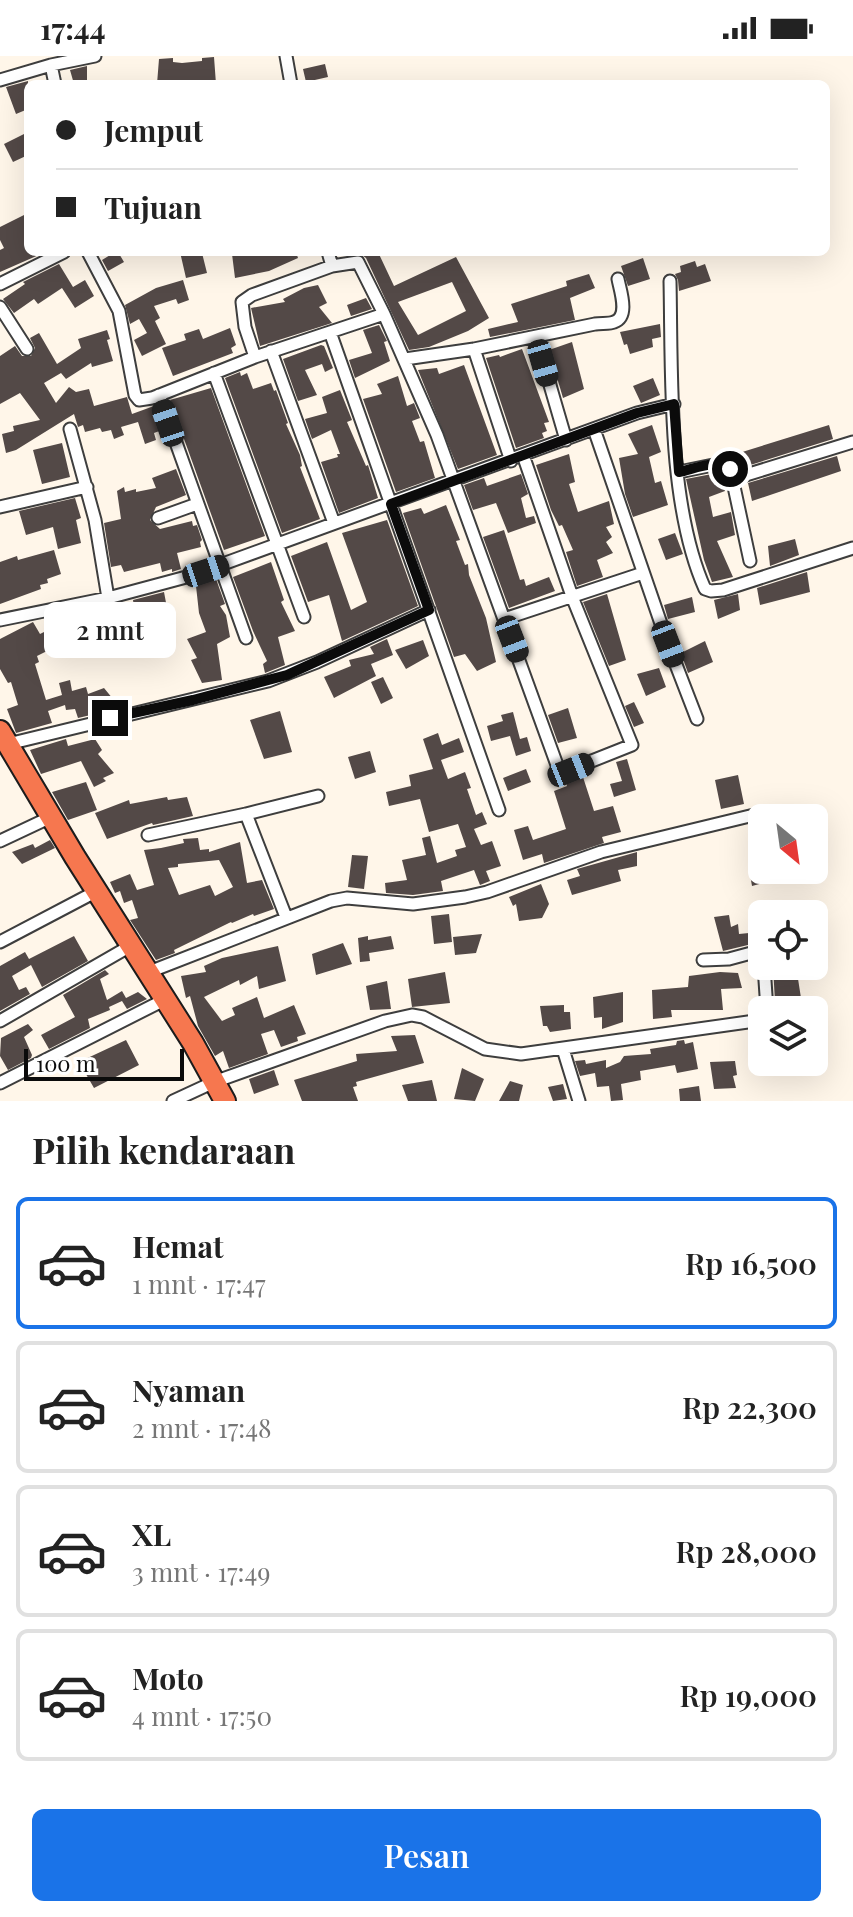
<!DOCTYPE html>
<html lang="id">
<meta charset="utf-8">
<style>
:root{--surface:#fff;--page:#f6f6f6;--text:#222;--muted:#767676;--line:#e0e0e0;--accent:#1a73e8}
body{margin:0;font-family:"Playfair Display",serif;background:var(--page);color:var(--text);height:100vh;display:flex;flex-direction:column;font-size:30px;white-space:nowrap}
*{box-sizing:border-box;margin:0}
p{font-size:26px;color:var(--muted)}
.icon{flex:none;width:44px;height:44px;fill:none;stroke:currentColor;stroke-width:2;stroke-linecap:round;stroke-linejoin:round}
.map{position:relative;height:1045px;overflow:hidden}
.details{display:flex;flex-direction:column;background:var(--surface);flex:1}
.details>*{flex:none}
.top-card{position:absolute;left:24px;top:24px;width:806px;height:176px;border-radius:12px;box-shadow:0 8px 32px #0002;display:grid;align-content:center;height:176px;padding:0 32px;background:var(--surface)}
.needle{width:52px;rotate:151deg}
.tools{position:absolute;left:748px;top:748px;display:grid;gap:16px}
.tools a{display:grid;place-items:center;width:80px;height:80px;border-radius:12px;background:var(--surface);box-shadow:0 8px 32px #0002;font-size:40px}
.scale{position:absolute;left:24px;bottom:20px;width:160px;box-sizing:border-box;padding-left:8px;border:4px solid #0b0b0b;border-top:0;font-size:22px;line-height:28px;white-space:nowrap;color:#0b0b0b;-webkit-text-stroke:6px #fff;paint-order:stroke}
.end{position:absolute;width:36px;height:36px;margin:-18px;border:10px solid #0b0b0b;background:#fff;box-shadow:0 0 0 4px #fff}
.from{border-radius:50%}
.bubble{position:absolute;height:56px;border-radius:12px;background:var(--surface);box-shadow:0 8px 32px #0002;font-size:26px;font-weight:600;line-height:56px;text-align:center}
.car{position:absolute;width:24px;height:48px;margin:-24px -12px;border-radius:10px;box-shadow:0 0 6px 2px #0007;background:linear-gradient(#222 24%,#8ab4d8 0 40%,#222 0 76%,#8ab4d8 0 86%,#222 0)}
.top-card b{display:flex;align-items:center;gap:28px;height:76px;font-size:30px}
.top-card b+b{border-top:2px solid var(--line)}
.top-card i{width:20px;height:20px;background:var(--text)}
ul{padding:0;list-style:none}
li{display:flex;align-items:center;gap:24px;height:132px;margin:0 16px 12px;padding:0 16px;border:4px solid var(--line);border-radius:12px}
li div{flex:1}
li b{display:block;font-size:30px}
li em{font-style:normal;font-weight:600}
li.current{border-color:var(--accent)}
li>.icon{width:72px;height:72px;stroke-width:1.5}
h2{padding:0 32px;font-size:36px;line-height:96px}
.button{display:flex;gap:16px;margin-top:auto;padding:16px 32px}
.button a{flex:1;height:92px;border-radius:12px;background:var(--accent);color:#fff;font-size:32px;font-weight:600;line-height:92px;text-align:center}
.status{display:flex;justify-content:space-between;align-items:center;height:56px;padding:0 40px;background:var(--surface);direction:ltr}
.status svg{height:22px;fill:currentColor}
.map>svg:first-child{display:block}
</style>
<div class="status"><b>17:44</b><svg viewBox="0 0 49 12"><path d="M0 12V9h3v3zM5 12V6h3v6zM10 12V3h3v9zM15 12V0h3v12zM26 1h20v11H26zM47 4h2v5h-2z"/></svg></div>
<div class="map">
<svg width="853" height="1045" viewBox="0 0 853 1045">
<rect width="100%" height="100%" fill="#fff6e9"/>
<path fill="#534947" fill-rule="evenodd" d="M 214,1 L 216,28 L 157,28 L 159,3 L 173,2 L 173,6 L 182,7 L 202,5 L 202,2 Z
M 325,8 L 328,21 L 306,26 L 303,13 Z
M 87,10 L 87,28 L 74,28 L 70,14 Z
M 28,25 L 28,53 L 16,58 L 6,31 Z
M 28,76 L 28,99 L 13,106 L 4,88 Z
M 28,157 L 28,196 L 41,198 L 0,216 L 0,194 L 4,192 L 0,184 L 0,171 Z
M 115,196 L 118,196 L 124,206 L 108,215 L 102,204 Z
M 180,196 L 194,196 L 194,199 L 202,197 L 207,217 L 186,222 Z
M 239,196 L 296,196 L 298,202 L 269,215 L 235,222 L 232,198 Z
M 358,196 L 378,196 L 394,230 L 456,201 L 489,262 L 468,275 L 429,291 L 409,294 L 366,202 ZM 452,226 L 466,255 L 418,279 L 398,246 Z
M 643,202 L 650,223 L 628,230 L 621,210 Z
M 695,205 L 697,211 L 705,208 L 711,225 L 679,235 L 678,224 L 675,218 L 681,216 L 680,210 Z
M 59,208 L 73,231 L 85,224 L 94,240 L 75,252 L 62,232 L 38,248 L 34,243 L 14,257 L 3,243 L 25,228 L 23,226 Z
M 589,218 L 595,232 L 570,242 L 575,264 L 490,281 L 488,273 L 518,266 L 511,248 L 567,230 L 566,225 Z
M 183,224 L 189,244 L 178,248 L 176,243 L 154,250 L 160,262 L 155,265 L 166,288 L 142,300 L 134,284 L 147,277 L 139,263 L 130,268 L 125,249 L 156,232 Z
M 318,229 L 327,247 L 319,251 L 332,267 L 260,290 L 251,252 L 285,246 L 283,243 L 304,232 Z
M 366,242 L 372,253 L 351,260 L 347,249 Z
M 660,268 L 661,281 L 652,283 L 653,291 L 630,298 L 627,288 L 624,289 L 620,276 Z
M 379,269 L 387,285 L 384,286 L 390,305 L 355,322 L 349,304 L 372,297 L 363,274 Z
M 230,272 L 236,289 L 231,292 L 233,297 L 173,320 L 162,292 L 186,284 L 184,278 L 199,273 L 203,283 Z
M 107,274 L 110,283 L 107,284 L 113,305 L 92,311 L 91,307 L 66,323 L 61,317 L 44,327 L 56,347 L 69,331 L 76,336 L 89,333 L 94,350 L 127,341 L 132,358 L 154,350 L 162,374 L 154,377 L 156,384 L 145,388 L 138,366 L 121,371 L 124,379 L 114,383 L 111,374 L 102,376 L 100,372 L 85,376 L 83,369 L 78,371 L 74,358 L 16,394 L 6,397 L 2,378 L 14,375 L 13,370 L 40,364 L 20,337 L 0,348 L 0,300 L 15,290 L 22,300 L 31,300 L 35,292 L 30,282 L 39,277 L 57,308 L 81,292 L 78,283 Z
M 572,286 L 584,333 L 563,342 L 549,294 Z
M 321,289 L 324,290 L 333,312 L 325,316 L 322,308 L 305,314 L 317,339 L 298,345 L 283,303 Z
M 522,293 L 549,366 L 544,367 L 547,375 L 542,377 L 544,382 L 516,392 L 486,302 L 499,299 L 500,301 Z
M 464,309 L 497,399 L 458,413 L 418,314 L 437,312 L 439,318 Z
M 240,316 L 241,320 L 247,317 L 253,333 L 271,327 L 274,335 L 276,334 L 288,367 L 286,368 L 300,399 L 302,410 L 300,411 L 320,463 L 282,477 L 225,322 Z
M 398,320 L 407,350 L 414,347 L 420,362 L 412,365 L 420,386 L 424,385 L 435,422 L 396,436 L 363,343 L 382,338 L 377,328 Z
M 653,322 L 660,339 L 641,347 L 633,330 Z
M 211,332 L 265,480 L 224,494 L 170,344 Z
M 340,334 L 352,364 L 347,366 L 366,410 L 368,409 L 378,442 L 339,457 L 321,406 L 338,401 L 337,398 L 340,398 L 331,374 L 312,383 L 305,363 L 327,357 L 322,341 Z
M 652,369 L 661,396 L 649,401 L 655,427 L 661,425 L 668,449 L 633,461 L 625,438 L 619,402 L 638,398 L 628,378 Z
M 829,369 L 833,383 L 744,411 L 739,397 Z
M 62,387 L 70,421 L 42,428 L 33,394 Z
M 569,398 L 575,426 L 569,428 L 578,456 L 609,445 L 614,468 L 606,471 L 612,481 L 606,486 L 613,497 L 597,504 L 603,521 L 577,530 L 566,496 L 573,494 L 562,469 L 559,470 L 551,454 L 536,409 Z
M 837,400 L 841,415 L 752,445 L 748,427 Z
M 176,413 L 186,439 L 156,451 L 150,464 L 160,473 L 192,465 L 193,470 L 197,469 L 202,484 L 200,486 L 201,491 L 177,497 L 181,513 L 172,516 L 172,513 L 162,516 L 160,507 L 124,516 L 121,509 L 111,511 L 104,467 L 121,463 L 117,435 L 124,431 L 125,436 L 136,433 L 136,436 L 156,432 L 152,422 Z
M 717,417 L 721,418 L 725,435 L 709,441 L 713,461 L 731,456 L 735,479 L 717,485 L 733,521 L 712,526 L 704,504 L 686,423 Z
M 521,418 L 528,438 L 521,442 L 526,462 L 534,460 L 536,467 L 508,477 L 496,447 L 473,454 L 464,429 L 484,422 L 487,430 Z
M 75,442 L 81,462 L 76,464 L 81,487 L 58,493 L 53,471 L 26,479 L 19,455 Z
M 446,449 L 460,484 L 456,485 L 465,509 L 468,508 L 469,519 L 486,562 L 496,606 L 477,615 L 465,598 L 454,601 L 403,457 L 421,452 L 424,458 Z
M 387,464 L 418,550 L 342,585 L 329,539 L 308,546 L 291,500 L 327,486 L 351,554 L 367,546 L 342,477 Z
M 504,474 L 520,524 L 524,523 L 526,530 L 549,521 L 555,535 L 509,552 L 483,481 Z
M 675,477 L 683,498 L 666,504 L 658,483 Z
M 795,483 L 799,499 L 770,510 L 768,490 Z
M 54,494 L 61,518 L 47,523 L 48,527 L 40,529 L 41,533 L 0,548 L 0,506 L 17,500 L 18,504 Z
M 271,506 L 284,544 L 281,546 L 295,575 L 278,581 L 285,609 L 265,617 L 263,608 L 267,605 L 253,575 L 233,521 Z
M 807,516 L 810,536 L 760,549 L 757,532 Z
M 216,523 L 225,548 L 220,550 L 226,559 L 230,581 L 217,588 L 222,624 L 202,627 L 191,604 L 197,602 L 187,583 L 206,576 L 199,557 L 196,530 Z
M 164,536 L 167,552 L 150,558 L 153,572 L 149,573 L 151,579 L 134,583 L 133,578 L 95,586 L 89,557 L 134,551 L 133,544 Z
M 607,538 L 626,604 L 609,610 L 583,546 Z
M 738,538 L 740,554 L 718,563 L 714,544 Z
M 692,541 L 695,556 L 668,563 L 664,549 Z
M 33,566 L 40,578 L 48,574 L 53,583 L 45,587 L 49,594 L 37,600 L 39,606 L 35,608 L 46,644 L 62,639 L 59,627 L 70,624 L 72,635 L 86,631 L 88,638 L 104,632 L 113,643 L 123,640 L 125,651 L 78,662 L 75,653 L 66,654 L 65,649 L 48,655 L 52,667 L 16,677 L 7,653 L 18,649 L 11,626 L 8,627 L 0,613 L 0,583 Z
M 387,583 L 393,599 L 371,608 L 376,620 L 334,642 L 324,621 L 351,610 L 349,604 L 374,598 L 370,591 Z
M 423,584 L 429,600 L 406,613 L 395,594 Z
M 705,585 L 713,606 L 688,617 L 681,597 Z
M 659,612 L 666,631 L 646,640 L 637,618 Z
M 383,621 L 393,642 L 381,648 L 371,626 Z
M 634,646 L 644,667 L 634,671 L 625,650 Z
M 568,652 L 577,682 L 558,687 L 548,659 Z
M 280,655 L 292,696 L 264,703 L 250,664 Z
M 513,656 L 520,683 L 527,681 L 531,695 L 516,700 L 510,680 L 491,685 L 487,670 L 503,665 L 501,659 Z
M 438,677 L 442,689 L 459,682 L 464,696 L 441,704 L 448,723 L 465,716 L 471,732 L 467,733 L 476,759 L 482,756 L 487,768 L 474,773 L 481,789 L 492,785 L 501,810 L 486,815 L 490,825 L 480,829 L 474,814 L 441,825 L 443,835 L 413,839 L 386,837 L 385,827 L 407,824 L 402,804 L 426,799 L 422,782 L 430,780 L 437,807 L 457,800 L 455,794 L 466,791 L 458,768 L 429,776 L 420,743 L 389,750 L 386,736 L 411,730 L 409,719 L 433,713 L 423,683 Z
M 66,683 L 68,690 L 95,683 L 102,694 L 98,698 L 114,717 L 103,722 L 106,725 L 94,731 L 81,705 L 41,718 L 30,694 Z
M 370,695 L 376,716 L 355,723 L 348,701 Z
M 627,703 L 636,734 L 614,741 L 610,728 L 622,725 L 616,706 Z
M 526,713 L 531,726 L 508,735 L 503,722 Z
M 582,718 L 594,755 L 613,750 L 621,776 L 602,781 L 604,787 L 544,807 L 542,798 L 523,804 L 514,774 L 528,770 L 533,784 L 566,773 L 554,735 L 567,730 L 565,724 Z
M 738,719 L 744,748 L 721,753 L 715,724 Z
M 86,726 L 97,754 L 68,764 L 52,736 Z
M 167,741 L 168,744 L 187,741 L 193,760 L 153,769 L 152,767 L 107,783 L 95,757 L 129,744 L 130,748 Z
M 198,782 L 200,794 L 209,793 L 209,796 L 240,786 L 247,827 L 262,824 L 274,853 L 254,860 L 253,858 L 232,867 L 231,866 L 174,894 L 175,897 L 156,904 L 130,864 L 138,862 L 132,844 L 124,847 L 120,835 L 115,837 L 110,826 L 130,818 L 137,834 L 154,829 L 144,794 L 161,792 L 184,787 L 183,783 ZM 219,804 L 233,831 L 215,840 L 210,829 L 179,839 L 168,812 L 178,811 L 178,808 Z
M 50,784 L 55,792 L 22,808 L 12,796 L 33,788 L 35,792 Z
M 637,796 L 637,810 L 618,814 L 621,825 L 572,839 L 567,824 L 580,820 L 577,813 Z
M 352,799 L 368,800 L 364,833 L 348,831 Z
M 762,800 L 762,814 L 767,814 L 770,825 L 752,830 L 748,807 Z
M 541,828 L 549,848 L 542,862 L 519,865 L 516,848 L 513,850 L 509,841 Z
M 449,858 L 452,886 L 434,888 L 431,860 Z
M 729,859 L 731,871 L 738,868 L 739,878 L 749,877 L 752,888 L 723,895 L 714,861 Z
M 482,878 L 476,897 L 455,899 L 453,881 Z
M 74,880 L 88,905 L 42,931 L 31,909 L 12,920 L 19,934 L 26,931 L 30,938 L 0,955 L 0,910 L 25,896 L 29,903 Z
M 368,880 L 368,884 L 391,880 L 394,893 L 369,897 L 370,905 L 360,906 L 358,882 Z
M 343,887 L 352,908 L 316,919 L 312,898 Z
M 278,890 L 286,925 L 259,933 L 257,920 L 240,929 L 239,924 L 204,941 L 222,965 L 235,959 L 232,952 L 257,941 L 264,962 L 294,949 L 306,978 L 297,981 L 298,985 L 281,991 L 274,974 L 261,978 L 268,998 L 229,1012 L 223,995 L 215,1000 L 198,970 L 190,940 L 186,942 L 181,920 L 206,916 L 204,910 L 222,902 Z
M 773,910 L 796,910 L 801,942 L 775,946 Z
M 105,914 L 109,918 L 100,923 L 107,944 L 122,935 L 126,942 L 138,936 L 147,943 L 127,953 L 122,945 L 109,951 L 110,954 L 88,963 L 90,972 L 49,993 L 41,979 L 75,961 L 63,939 Z
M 445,916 L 450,947 L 412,951 L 408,923 Z
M 720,916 L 738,917 L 742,932 L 721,933 L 723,954 L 671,954 L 672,961 L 653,963 L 652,934 L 688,931 L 689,920 Z
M 387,925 L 391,953 L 370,954 L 366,930 Z
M 623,936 L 623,966 L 602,973 L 602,961 L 594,962 L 593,941 Z
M 564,949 L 564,956 L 570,956 L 571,973 L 550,976 L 547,970 L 543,970 L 540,950 Z
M 28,968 L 33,974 L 24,981 L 32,999 L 31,1002 L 8,1014 L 0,1000 L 1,982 Z
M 415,979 L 424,1007 L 356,1026 L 357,1030 L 353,1031 L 358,1045 L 302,1045 L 294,1024 L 357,1005 L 356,998 L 397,995 L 391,980 Z
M 126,984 L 139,1009 L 94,1032 L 79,1006 Z
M 684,984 L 685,988 L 693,986 L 698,1013 L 677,1017 L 675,1009 L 640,1015 L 641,1024 L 621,1028 L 623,1044 L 611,1045 L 609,1030 L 597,1031 L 595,1017 L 580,1020 L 575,1005 L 585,1004 L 586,1008 L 606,1004 L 606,1012 L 620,1006 L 624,1000 L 651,998 L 650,993 L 676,989 L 677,985 Z
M 735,1005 L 737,1019 L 733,1020 L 736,1032 L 714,1033 L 710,1006 Z
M 462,1012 L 484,1023 L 475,1045 L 454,1043 Z
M 274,1014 L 279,1029 L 254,1038 L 249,1023 Z
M 432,1024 L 437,1045 L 408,1045 L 402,1029 Z
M 510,1025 L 523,1029 L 519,1045 L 499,1045 Z
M 563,1028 L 567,1043 L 553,1045 L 548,1031 Z
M 699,1030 L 701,1045 L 680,1045 L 679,1033 Z"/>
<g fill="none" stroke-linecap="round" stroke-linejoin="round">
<defs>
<path id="street" d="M 286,0 L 291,28
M 51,9 L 55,28
M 0,24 L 51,9 L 95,0
M 88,196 L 119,255 L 135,339 L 139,344 L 152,342 L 255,301 L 384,258
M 328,196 L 332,210 L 358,206 L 384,258 L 437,379 L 557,709 L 560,715 L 564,716 L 632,689 L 573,543 L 523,399
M 670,225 C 672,318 667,448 705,533 L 711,535 L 723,534 L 853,492
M 0,228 L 64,196
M 0,251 L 27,293
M 330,276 L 499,754
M 536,281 L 566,384
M 474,293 L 511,405
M 271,295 L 334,467
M 255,301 L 245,271 L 242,246 L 252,239 L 332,210
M 405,303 L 474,293 L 595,268 C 601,267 610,268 614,266 C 630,261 620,234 618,223
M 214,317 L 304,561
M 159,339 L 246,582
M 70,373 L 95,464 L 108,542
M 594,373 L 668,588 L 697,663
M 679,416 L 718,408 L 730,412 L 750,505
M 733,423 L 853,386
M 0,451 L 87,431
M 158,462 L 197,448
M 504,563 L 643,517
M 0,564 L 108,542 L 190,520 L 637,357 L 674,348
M 8,688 L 268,625 L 317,606 L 429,554
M 246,758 L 318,740
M 148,779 L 246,758 L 286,861
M 0,785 L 51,761
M 0,886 L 97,835
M 703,904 L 729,903 L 755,896 L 762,902
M 764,910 L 767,954
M 149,916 L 331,845 L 347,842 L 413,848 L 465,841 L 487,836 L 601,796 L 754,759
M 0,965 L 132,889
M 563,993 L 579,1045
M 0,1027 L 166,943
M 173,1045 L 214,1026 L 385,965 L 412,959 L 423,961 L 485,993 L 521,998 L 762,964"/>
<path id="highway" d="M 0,675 L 75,801 L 193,987 L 225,1045"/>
</defs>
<use href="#street" stroke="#3e3e3e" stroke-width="15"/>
<use href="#highway" stroke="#1c1c1c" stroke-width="24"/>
<use href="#street" stroke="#fff" stroke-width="11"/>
<use href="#highway" stroke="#f6774f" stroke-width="20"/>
</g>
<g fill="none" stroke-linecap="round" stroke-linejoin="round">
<path stroke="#0b0b0b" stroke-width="10" d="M 110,662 L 193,644 L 287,619 L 429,554 L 391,448 L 637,357 L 674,348 L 679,416 C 694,413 718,402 730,413"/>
</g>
</svg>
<div class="tools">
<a><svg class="needle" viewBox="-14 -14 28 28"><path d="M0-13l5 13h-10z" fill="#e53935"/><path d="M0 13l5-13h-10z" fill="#767676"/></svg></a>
<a><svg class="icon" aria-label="locate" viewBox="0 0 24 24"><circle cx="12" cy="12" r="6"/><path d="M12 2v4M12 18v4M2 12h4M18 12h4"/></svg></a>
<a><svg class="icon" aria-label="layers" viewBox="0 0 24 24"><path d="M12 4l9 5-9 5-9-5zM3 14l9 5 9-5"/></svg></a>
</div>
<div class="scale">100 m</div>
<i class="end from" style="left:730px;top:413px"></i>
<i class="end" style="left:110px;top:662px"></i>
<div class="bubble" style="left:44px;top:546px;width:132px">2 mnt</div>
<i class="car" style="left:543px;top:307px;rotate:164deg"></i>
<i class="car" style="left:168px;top:367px;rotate:341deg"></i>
<i class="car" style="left:206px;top:515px;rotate:72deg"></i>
<i class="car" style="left:512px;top:583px;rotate:159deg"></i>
<i class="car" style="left:668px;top:588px;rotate:159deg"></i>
<i class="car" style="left:571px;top:714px;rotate:68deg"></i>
<div class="top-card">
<b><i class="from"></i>Jemput</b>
<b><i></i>Tujuan</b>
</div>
</div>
<section class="details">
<h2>Pilih kendaraan</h2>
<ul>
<li class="current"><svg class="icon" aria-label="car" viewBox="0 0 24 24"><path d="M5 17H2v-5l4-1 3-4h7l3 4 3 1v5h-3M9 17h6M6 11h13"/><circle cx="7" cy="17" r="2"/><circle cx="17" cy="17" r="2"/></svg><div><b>Hemat</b><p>1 mnt · 17:47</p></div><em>Rp 16,500</em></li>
<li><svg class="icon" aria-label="car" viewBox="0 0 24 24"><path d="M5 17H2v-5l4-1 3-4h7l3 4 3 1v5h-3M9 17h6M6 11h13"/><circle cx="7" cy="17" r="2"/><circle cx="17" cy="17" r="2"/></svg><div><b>Nyaman</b><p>2 mnt · 17:48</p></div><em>Rp 22,300</em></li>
<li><svg class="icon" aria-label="car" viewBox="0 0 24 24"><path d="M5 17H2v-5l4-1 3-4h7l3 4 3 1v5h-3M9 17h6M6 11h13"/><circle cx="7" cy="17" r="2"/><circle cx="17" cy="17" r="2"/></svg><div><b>XL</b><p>3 mnt · 17:49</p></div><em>Rp 28,000</em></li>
<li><svg class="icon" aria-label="car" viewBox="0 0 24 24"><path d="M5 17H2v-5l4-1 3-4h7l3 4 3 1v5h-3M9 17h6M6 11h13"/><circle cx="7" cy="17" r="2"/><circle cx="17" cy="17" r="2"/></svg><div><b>Moto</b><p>4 mnt · 17:50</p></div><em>Rp 19,000</em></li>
</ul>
<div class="button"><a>Pesan</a></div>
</section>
